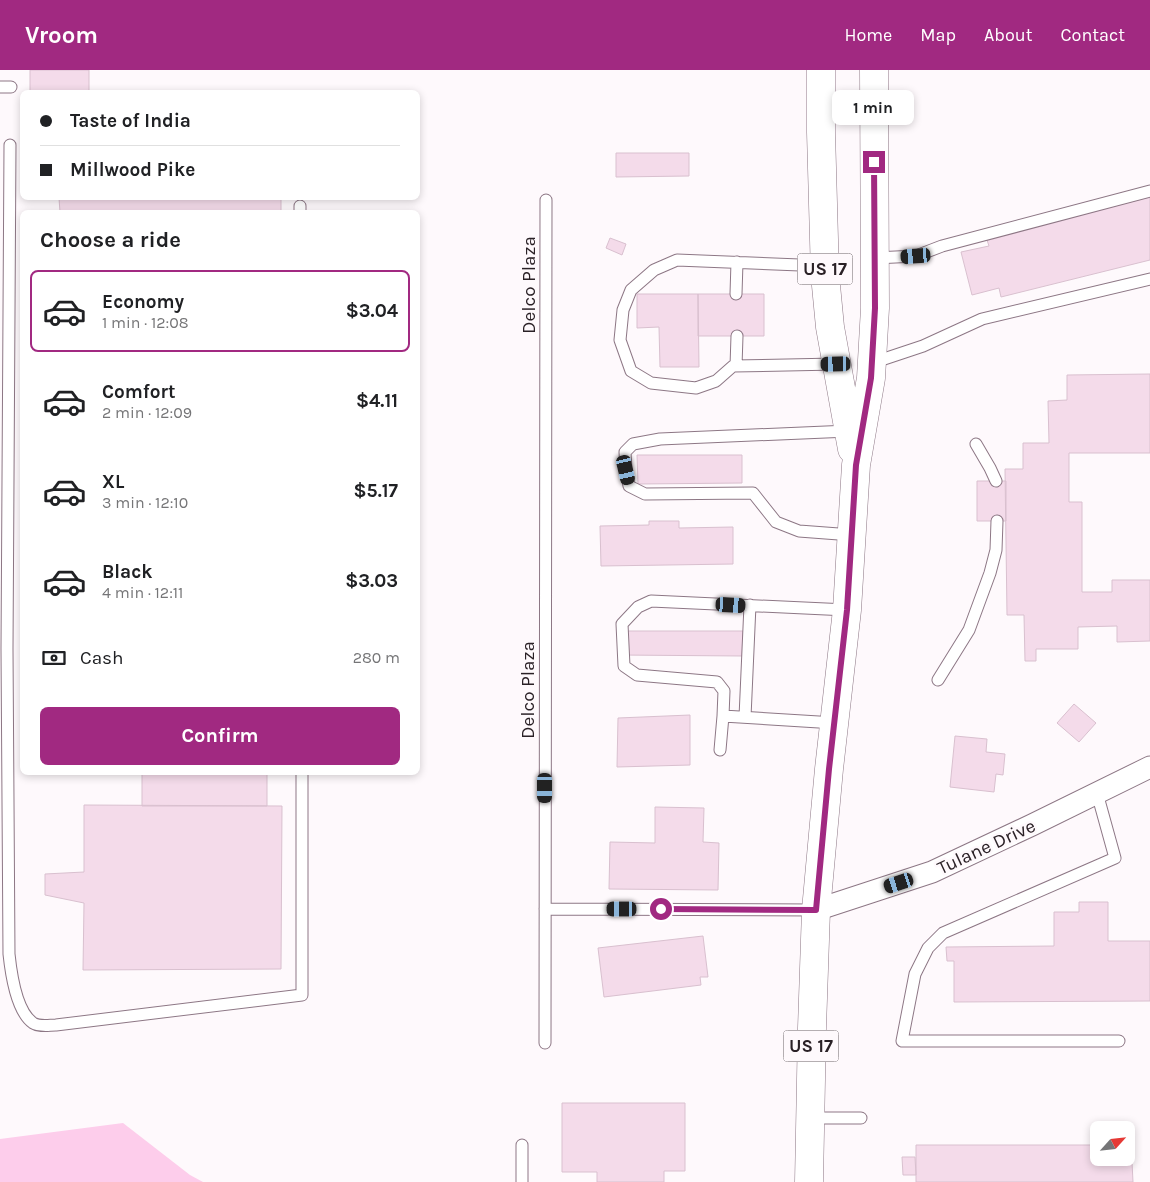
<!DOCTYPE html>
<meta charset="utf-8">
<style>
:root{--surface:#fff;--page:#f6f6f6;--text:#202124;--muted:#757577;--line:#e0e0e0;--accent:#a12981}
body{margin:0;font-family:Karla,sans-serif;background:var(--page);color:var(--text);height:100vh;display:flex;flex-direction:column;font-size:19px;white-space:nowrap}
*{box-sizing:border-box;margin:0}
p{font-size:16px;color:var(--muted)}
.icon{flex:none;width:28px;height:28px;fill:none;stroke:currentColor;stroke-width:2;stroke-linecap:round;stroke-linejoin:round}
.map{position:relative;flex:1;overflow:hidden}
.panel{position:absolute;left:20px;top:140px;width:400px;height:565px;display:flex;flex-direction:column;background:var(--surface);border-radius:8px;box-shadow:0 2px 8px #0003}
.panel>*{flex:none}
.banner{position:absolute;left:20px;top:20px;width:400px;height:110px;border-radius:8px;box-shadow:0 2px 8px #0003;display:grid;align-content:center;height:110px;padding:0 20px;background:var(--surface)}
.needle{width:32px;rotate:63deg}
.controls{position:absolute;left:1090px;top:1051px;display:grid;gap:10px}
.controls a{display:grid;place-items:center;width:45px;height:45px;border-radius:8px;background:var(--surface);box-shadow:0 2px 8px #0003;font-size:25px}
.end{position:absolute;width:22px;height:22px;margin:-11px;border:6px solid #a12981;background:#fff;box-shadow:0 0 0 2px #fff}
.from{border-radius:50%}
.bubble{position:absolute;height:35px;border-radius:8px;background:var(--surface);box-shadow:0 2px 8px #0003;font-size:16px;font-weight:700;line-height:35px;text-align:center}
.car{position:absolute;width:15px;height:30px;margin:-15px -8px;border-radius:6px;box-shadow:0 0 4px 1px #0007;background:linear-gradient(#222 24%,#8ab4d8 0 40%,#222 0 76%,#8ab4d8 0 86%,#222 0)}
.banner b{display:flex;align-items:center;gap:18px;height:48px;font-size:19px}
.banner b+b{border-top:1px solid var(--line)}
.banner i{width:12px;height:12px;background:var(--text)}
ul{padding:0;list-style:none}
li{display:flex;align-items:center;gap:15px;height:82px;margin:0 10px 8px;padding:0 10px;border:2px solid transparent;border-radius:8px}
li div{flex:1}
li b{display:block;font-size:19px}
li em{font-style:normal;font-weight:700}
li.active{border-color:var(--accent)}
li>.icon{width:45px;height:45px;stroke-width:1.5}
h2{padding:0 20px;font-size:22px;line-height:60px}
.pay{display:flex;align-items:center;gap:12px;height:55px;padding:0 20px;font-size:19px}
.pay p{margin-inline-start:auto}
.primary-button{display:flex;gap:10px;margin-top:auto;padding:10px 20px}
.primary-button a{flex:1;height:58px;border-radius:8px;background:var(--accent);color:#fff;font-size:20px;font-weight:700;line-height:58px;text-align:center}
header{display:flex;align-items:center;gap:30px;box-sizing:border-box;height:70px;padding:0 25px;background:var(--accent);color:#fff}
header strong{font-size:24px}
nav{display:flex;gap:28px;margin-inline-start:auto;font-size:18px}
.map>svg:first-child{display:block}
</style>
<header>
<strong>Vroom</strong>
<nav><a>Home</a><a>Map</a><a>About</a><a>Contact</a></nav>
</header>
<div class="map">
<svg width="1150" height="1112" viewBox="0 0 1150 1112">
<rect width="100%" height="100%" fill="#fef9fc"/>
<path fill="#fdcdeb" d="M 123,1053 L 190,1105 L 203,1112 L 0,1112 L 0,1069 Z"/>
<path fill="#f4dbea" stroke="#d9c0cf" d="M 30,0 L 89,0 L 89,22 L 30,22 Z
M 616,83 L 689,83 L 689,106 L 616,107 Z
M 1150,127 L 1150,190 L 1001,227 L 999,218 L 972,225 L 961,182 L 989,176 L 986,167 Z
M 59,128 L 281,128 L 281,142 L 60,142 Z
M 610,168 L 626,174 L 622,185 L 606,178 Z
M 637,224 L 698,224 L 699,297 L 660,297 L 659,257 L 637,258 Z
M 698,224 L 764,224 L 764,266 L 698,266 Z
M 1150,304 L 1150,383 L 1069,383 L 1069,432 L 1082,432 L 1082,522 L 1112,522 L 1112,510 L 1150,510 L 1150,571 L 1117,572 L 1117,556 L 1078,557 L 1078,579 L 1036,579 L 1036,591 L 1025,591 L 1024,545 L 1007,545 L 1005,399 L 1023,399 L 1023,373 L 1049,373 L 1048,331 L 1067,330 L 1067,305 Z
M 637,385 L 742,385 L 742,413 L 638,414 Z
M 977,411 L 1006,411 L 1006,451 L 977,451 Z
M 649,451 L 679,451 L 679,458 L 733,457 L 733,494 L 601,496 L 600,456 L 649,455 Z
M 620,561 L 743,561 L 742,586 L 619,585 Z
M 1074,634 L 1096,653 L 1079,672 L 1057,653 Z
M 690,645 L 690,695 L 617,697 L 618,648 Z
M 955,666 L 987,669 L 986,682 L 1005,684 L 1003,705 L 996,704 L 994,722 L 950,717 Z
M 142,702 L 267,702 L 267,736 L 142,736 Z
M 84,735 L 282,736 L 281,899 L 83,900 L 84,833 L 45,825 L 45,804 L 84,802 Z
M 655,737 L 704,738 L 703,772 L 719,773 L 718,820 L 609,819 L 610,772 L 655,773 Z
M 1079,832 L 1108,832 L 1108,871 L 1150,871 L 1150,931 L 954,932 L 954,891 L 947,891 L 946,877 L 1054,876 L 1054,842 L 1079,842 Z
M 703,866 L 708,907 L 700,907 L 701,915 L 604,927 L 598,878 Z
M 562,1033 L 685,1033 L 685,1101 L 664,1101 L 664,1112 L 597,1112 L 597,1102 L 562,1102 Z
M 916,1075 L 1099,1075 L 1099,1088 L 1109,1088 L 1109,1092 L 1132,1092 L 1133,1112 L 916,1112 Z
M 902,1087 L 915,1087 L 916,1105 L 903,1105 Z"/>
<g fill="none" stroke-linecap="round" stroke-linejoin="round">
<defs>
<path id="service" d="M 0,17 L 11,17
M 10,75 L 7,579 L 9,884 C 11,903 16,941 33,953 C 39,957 49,955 56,955 L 302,925 L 302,702
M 300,136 L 300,142
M 875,188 L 916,186 L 942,176 L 1150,121
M 825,196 L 677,190 L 654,200 L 631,220 L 623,240 L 620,270 L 631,301 L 651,313 L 696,318 L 716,311 L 733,296 L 836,294
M 736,224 L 737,192
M 872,293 L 923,276 L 982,249 L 1150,209
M 736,296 L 737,266
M 849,361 L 660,369 L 633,374 L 625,382 L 626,400 L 629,416 L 645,424 L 753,423 L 776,452 L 799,461 L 852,465
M 976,374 L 990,398 L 996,411
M 938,610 L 969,560 L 990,503 L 996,480 L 997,451
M 745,647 L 750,535
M 835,653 L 723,646 L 724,621 L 717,612 L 637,605 L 624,596 L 622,554 L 638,537 L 651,531 L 847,540
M 720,680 L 723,646
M 1097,723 L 1115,788 L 943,863 L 928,878 L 915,904 L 902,971 L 1119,971
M 545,839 L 816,840
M 545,973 L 546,130
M 810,1048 L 861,1048
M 522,1075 L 522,1112"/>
<path id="minor" d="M 816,840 L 932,802 L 1032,755 L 1150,697"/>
<path id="trunk" d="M 821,0 L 821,62 L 825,205 L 830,257 L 852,379
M 809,1112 L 812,958 L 816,840 L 829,699 L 847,540 L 856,395 L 871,308 L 875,238 L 874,0"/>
</defs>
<use href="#service" stroke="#8d7785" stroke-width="13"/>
<use href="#minor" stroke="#8d7785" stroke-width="23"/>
<use href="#trunk" stroke="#8d7785" stroke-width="29"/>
<use href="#service" stroke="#fff" stroke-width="11"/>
<use href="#minor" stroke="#fff" stroke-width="21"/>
<use href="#trunk" stroke="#fff" stroke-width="28"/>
</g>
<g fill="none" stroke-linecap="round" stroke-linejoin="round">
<path stroke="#a12981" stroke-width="6" d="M 661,839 L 816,840 L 829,699 L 847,540 L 856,395 L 871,308 L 875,238 L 874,92"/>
</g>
<g text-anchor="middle" stroke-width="5" stroke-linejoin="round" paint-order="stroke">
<g fill="#fef9fc" stroke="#6a6266" stroke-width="1">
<rect x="797.5" y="183.5" width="55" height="31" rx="4"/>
<rect x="783.5" y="960.5" width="55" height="31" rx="4"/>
</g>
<g font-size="18" font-weight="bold" fill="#2a2126">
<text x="825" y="205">US 17</text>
<text x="811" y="982">US 17</text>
</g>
<g font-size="19" fill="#2a2126" stroke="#fef9fc">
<text transform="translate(528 215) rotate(-90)" y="7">Delco Plaza</text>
<text transform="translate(527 620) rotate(-90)" y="7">Delco Plaza</text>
<text transform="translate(986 776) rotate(-25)" y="7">Tulane Drive</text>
</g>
</g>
</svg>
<div class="controls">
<a><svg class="needle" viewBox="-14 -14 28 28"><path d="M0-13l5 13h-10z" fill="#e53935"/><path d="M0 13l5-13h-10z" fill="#757577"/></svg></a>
</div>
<i class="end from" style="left:661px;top:839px"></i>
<i class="end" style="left:874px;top:92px"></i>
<div class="bubble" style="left:832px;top:20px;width:82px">1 min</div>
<i class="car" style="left:916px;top:186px;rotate:266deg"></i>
<i class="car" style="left:836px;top:294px;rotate:269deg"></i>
<i class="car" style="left:626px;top:400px;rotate:167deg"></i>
<i class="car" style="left:731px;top:535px;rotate:93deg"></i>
<i class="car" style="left:545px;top:718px;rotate:180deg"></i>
<i class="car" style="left:899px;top:813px;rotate:252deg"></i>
<i class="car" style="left:622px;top:839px;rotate:270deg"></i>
<div class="banner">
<b><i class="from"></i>Taste of India</b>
<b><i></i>Millwood Pike</b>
</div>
<section class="panel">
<h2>Choose a ride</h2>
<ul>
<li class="active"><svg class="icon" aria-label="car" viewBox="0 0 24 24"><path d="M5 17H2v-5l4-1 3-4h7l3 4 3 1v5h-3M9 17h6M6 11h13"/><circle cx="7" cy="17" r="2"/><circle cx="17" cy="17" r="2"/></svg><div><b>Economy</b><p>1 min · 12:08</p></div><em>$3.04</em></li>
<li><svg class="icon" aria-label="car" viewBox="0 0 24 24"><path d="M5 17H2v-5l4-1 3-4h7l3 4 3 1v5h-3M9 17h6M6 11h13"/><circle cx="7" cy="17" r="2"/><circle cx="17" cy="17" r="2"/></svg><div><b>Comfort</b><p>2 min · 12:09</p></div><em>$4.11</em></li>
<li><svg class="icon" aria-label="car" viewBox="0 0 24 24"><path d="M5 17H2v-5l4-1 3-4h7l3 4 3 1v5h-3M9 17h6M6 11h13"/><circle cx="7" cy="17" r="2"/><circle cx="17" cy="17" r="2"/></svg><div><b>XL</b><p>3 min · 12:10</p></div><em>$5.17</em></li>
<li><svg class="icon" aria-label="car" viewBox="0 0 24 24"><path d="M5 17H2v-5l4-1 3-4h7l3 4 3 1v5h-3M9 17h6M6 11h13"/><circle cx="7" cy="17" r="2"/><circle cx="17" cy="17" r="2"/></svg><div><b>Black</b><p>4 min · 12:11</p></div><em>$3.03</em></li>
</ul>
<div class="pay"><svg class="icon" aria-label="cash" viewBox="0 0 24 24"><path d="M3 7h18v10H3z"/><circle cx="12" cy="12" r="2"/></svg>Cash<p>280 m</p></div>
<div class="primary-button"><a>Confirm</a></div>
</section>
</div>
